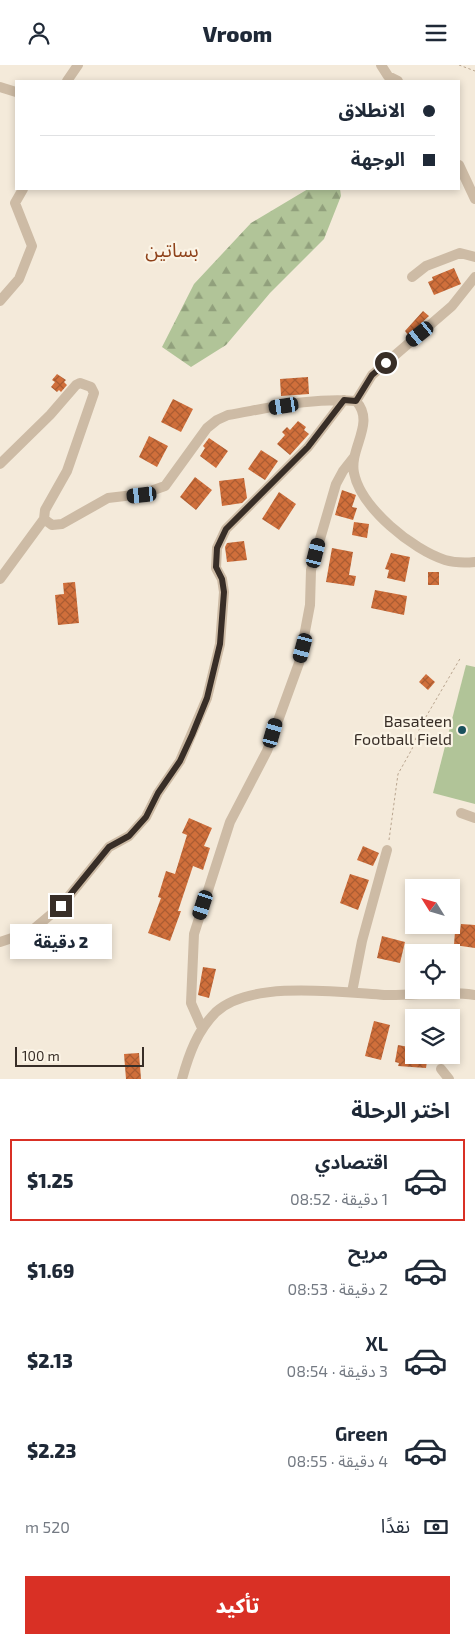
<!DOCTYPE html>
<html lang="ar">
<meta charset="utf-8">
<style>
:root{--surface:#fff;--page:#f6f6f7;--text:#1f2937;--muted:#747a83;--line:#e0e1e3;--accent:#d93025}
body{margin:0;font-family:"Exo 2","Noto Sans Arabic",sans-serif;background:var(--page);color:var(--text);direction:rtl;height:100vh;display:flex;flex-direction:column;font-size:19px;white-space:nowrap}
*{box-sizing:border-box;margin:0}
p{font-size:16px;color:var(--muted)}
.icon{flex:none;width:28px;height:28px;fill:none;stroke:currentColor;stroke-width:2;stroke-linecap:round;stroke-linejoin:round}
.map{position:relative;height:1014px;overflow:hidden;direction:ltr}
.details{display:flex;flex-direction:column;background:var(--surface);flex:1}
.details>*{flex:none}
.hud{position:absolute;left:15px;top:15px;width:445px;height:110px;border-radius:0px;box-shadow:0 2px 8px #0003;direction:rtl;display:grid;align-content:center;height:110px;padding:0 25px;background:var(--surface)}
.needle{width:32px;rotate:307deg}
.tools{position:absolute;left:405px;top:814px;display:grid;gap:10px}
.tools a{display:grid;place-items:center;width:55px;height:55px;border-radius:0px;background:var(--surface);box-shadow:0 2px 8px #0003;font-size:25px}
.scale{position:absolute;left:15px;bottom:12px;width:129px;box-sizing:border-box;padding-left:5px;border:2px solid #382e27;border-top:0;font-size:14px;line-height:18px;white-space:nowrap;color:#382e27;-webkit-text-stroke:4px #fbf4e6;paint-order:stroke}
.end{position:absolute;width:22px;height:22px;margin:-11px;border:6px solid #382e27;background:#fff;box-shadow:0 0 0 2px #fff}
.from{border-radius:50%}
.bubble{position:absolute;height:35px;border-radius:0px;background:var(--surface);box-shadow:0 2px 8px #0003;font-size:16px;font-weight:800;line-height:35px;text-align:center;direction:rtl}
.car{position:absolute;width:15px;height:30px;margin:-15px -8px;border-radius:6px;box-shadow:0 0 4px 1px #0007;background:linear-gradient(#222 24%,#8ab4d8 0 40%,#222 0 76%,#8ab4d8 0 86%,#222 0)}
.hud b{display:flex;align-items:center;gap:18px;height:48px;font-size:19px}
.hud b+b{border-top:1px solid var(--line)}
.hud i{width:12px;height:12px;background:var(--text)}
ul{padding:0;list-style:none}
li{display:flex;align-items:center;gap:15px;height:82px;margin:0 10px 8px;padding:0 15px;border:2px solid transparent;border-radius:0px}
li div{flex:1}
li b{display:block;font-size:19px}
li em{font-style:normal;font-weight:800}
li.on{border-color:var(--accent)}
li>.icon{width:45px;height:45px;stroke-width:1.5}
h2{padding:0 25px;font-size:22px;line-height:60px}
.pay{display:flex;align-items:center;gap:12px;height:55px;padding:0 25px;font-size:19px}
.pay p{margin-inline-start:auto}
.cta{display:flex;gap:10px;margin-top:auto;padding:10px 25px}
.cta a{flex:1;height:58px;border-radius:0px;background:var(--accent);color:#fff;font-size:20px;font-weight:800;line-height:58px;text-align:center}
header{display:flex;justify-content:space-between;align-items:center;height:65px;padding:0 25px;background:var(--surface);font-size:22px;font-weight:800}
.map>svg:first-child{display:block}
</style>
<header><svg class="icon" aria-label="menu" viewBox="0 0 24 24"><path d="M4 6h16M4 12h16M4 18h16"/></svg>Vroom<svg class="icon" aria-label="person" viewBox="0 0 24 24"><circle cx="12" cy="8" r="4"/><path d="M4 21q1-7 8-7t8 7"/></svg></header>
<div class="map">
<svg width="475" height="1014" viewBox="0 0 475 1014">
<defs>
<pattern id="forest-firs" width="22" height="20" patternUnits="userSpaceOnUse" patternTransform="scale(1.25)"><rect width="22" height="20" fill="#b1c498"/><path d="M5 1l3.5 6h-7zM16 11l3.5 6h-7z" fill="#91a07c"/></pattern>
<pattern id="building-cross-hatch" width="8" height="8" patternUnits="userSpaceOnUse" patternTransform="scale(1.25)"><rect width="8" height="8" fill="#d06f3b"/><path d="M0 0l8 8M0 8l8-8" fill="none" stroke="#aa5c32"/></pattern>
</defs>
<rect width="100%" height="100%" fill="#f4eada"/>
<path fill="url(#forest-firs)" d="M 308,124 L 340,124 L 341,131 L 324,174 L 270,228 L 226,280 L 191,302 L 162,282 L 194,219 L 251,158 Z"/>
<path fill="#b1c498" d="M 466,600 L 475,602 L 475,739 L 433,728 Z"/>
<path fill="url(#building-cross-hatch)" d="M 454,203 L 461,219 L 434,230 L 428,217 L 433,215 L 432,212 Z
M 423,246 L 429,251 L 408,270 L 405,266 Z
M 57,309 L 66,315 L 64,317 L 67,320 L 61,327 L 59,325 L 57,327 L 51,322 L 55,317 L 52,315 Z
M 308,312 L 309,329 L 281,331 L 280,314 Z
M 173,334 L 193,344 L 181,367 L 161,357 Z
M 298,356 L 306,362 L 304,365 L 309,369 L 290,390 L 277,379 L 285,370 L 282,367 L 287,362 L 290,365 Z
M 149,371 L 168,381 L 157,402 L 139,392 Z
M 209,373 L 228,386 L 216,403 L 200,391 L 205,383 L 203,381 Z
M 261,385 L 278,396 L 265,415 L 248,404 Z
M 195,412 L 212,425 L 196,445 L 180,432 Z
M 244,413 L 247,433 L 242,438 L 222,441 L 219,416 Z
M 342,425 L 356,430 L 352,442 L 357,443 L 353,455 L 335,450 Z
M 279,427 L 296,439 L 279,465 L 262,454 Z
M 354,457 L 369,459 L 367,473 L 352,470 Z
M 244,476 L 247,495 L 227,497 L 225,482 L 227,478 Z
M 332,483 L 353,487 L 349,510 L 356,511 L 354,521 L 326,517 Z
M 391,488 L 410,492 L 405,517 L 387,513 L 389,505 L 385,504 Z
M 428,507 L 439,507 L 439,520 L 428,520 Z
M 75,517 L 79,558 L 58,560 L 55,530 L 64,529 L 63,518 Z
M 375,525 L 407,531 L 404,550 L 371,543 Z
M 426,609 L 435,617 L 428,625 L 419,617 Z
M 189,753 L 212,763 L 204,781 L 210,783 L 203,805 L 193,801 L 178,846 L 181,846 L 170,876 L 148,868 L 161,833 L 158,832 L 166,806 L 175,809 L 187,770 L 182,768 Z
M 363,781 L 379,788 L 373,801 L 357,795 Z
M 350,809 L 369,815 L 358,845 L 340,838 Z
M 461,859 L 475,860 L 475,883 L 454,880 L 455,866 L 460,866 Z
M 382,871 L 405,877 L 400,898 L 377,893 Z
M 203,902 L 216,904 L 209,933 L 198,930 Z
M 374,956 L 390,960 L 381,995 L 365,991 Z
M 398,980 L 414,983 L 414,990 L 428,990 L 426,1003 L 398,1001 L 399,998 L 395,997 Z
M 139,988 L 141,1014 L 126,1014 L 124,989 Z"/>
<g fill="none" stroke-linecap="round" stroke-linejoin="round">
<path stroke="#b9a58f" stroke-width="1" stroke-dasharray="2.5 2.5" stroke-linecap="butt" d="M 459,0 L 475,6
M 389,775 L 398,709 L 412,684 L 420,662 L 461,592"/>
<path stroke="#cdbba5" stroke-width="10" d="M 381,0 L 388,11 L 398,16
M 67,16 L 78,0
M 0,22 L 16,27
M 459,100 L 475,134
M 412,212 L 426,201 L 460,188 L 475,192
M 0,236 L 19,214 L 32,181 L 15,138 L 23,124
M 356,336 L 372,310 L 452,241 L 475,212
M 0,399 L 50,350 L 76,320 L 80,318 L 91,322 L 94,328 L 67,406 L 45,445 L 44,454 L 0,514
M 44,454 L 52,460 L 62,459 L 108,433 L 142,429 L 165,421 L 207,363 L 217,355 L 228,350 C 269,343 314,332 356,336 C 376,358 349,383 354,408 C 361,443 413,485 445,495 C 455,498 465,498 475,497
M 461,748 L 475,753
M 0,877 L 30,867 L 61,841 L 109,782 L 129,771 L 146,752 L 158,728 L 180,696 L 207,633 L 220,579 L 224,527 L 222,514 L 216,503 L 217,483 L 226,464 L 308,382 L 344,335
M 352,927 L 362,876 L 387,785
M 202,963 L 191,938 L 194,869 L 230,757 L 267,686 L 299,598 L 310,540 L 311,505 L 320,474 L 336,419 L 343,406 L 354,392
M 441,1004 L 449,1014
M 182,1014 C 189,989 197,966 216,947 C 251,915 339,927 384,930 C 413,931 446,925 475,930"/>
</g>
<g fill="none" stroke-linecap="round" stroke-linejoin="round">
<path stroke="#382e27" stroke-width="6" d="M 61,841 L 109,782 L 129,771 L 146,752 L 158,728 L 180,696 L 192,670 L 207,633 L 220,579 L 224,527 L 222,514 L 216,502 L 217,483 L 226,464 L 308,382 L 344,335 L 356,336 L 372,310 L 386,298"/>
</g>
<circle fill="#19515d" stroke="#fbf4e6" stroke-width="2" cx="462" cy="665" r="5"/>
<g text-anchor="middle" stroke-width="4.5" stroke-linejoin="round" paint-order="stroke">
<g font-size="16" fill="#382e27" stroke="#fbf4e6" text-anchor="end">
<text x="452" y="662">Basateen<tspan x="452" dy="18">Football Field</tspan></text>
</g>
<g font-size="19" fill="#8e4119" stroke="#fbf4e6">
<text x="172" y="192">بساتين</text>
</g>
</g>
</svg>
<div class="tools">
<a><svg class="needle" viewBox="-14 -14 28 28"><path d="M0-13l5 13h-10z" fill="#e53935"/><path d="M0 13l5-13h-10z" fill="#747a83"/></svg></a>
<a><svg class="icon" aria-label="locate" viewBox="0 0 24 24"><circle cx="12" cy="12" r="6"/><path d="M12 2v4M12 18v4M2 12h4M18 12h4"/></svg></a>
<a><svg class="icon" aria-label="layers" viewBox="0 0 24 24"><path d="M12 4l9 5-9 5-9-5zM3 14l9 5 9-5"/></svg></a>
</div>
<div class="scale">100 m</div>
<i class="end from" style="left:386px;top:298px"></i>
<i class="end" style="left:61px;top:841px"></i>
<div class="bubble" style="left:10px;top:859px;width:102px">2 دقيقة</div>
<i class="car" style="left:420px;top:269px;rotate:231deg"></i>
<i class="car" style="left:284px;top:341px;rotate:261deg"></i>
<i class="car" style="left:142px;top:430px;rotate:264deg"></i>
<i class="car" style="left:316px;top:488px;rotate:14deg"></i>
<i class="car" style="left:303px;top:583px;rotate:195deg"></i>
<i class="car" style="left:273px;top:668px;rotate:16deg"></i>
<i class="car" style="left:203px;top:840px;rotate:198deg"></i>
<div class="hud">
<b><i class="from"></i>الانطلاق</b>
<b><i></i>الوجهة</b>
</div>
</div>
<section class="details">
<h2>اختر الرحلة</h2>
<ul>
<li class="on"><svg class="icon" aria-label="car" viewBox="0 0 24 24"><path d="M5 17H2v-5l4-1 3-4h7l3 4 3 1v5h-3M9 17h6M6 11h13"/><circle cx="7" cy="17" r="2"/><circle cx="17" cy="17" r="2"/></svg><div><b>اقتصادي</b><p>1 دقيقة · 08:52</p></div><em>$1.25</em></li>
<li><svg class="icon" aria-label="car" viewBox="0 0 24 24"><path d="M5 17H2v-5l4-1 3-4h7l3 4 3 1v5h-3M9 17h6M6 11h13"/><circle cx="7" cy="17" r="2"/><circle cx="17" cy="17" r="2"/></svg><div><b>مريح</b><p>2 دقيقة · 08:53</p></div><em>$1.69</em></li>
<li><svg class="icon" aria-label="car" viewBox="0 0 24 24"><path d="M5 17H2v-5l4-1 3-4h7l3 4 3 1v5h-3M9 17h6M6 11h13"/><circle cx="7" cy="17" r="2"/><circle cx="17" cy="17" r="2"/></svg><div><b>XL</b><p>3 دقيقة · 08:54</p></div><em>$2.13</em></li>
<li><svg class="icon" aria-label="car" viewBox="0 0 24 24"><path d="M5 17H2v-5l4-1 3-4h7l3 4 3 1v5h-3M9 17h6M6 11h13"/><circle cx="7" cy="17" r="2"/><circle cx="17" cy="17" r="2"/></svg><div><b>Green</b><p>4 دقيقة · 08:55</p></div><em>$2.23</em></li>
</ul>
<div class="pay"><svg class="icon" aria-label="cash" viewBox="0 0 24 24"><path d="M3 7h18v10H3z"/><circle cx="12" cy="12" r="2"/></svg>نقدًا<p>520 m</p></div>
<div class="cta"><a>تأكيد</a></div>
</section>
